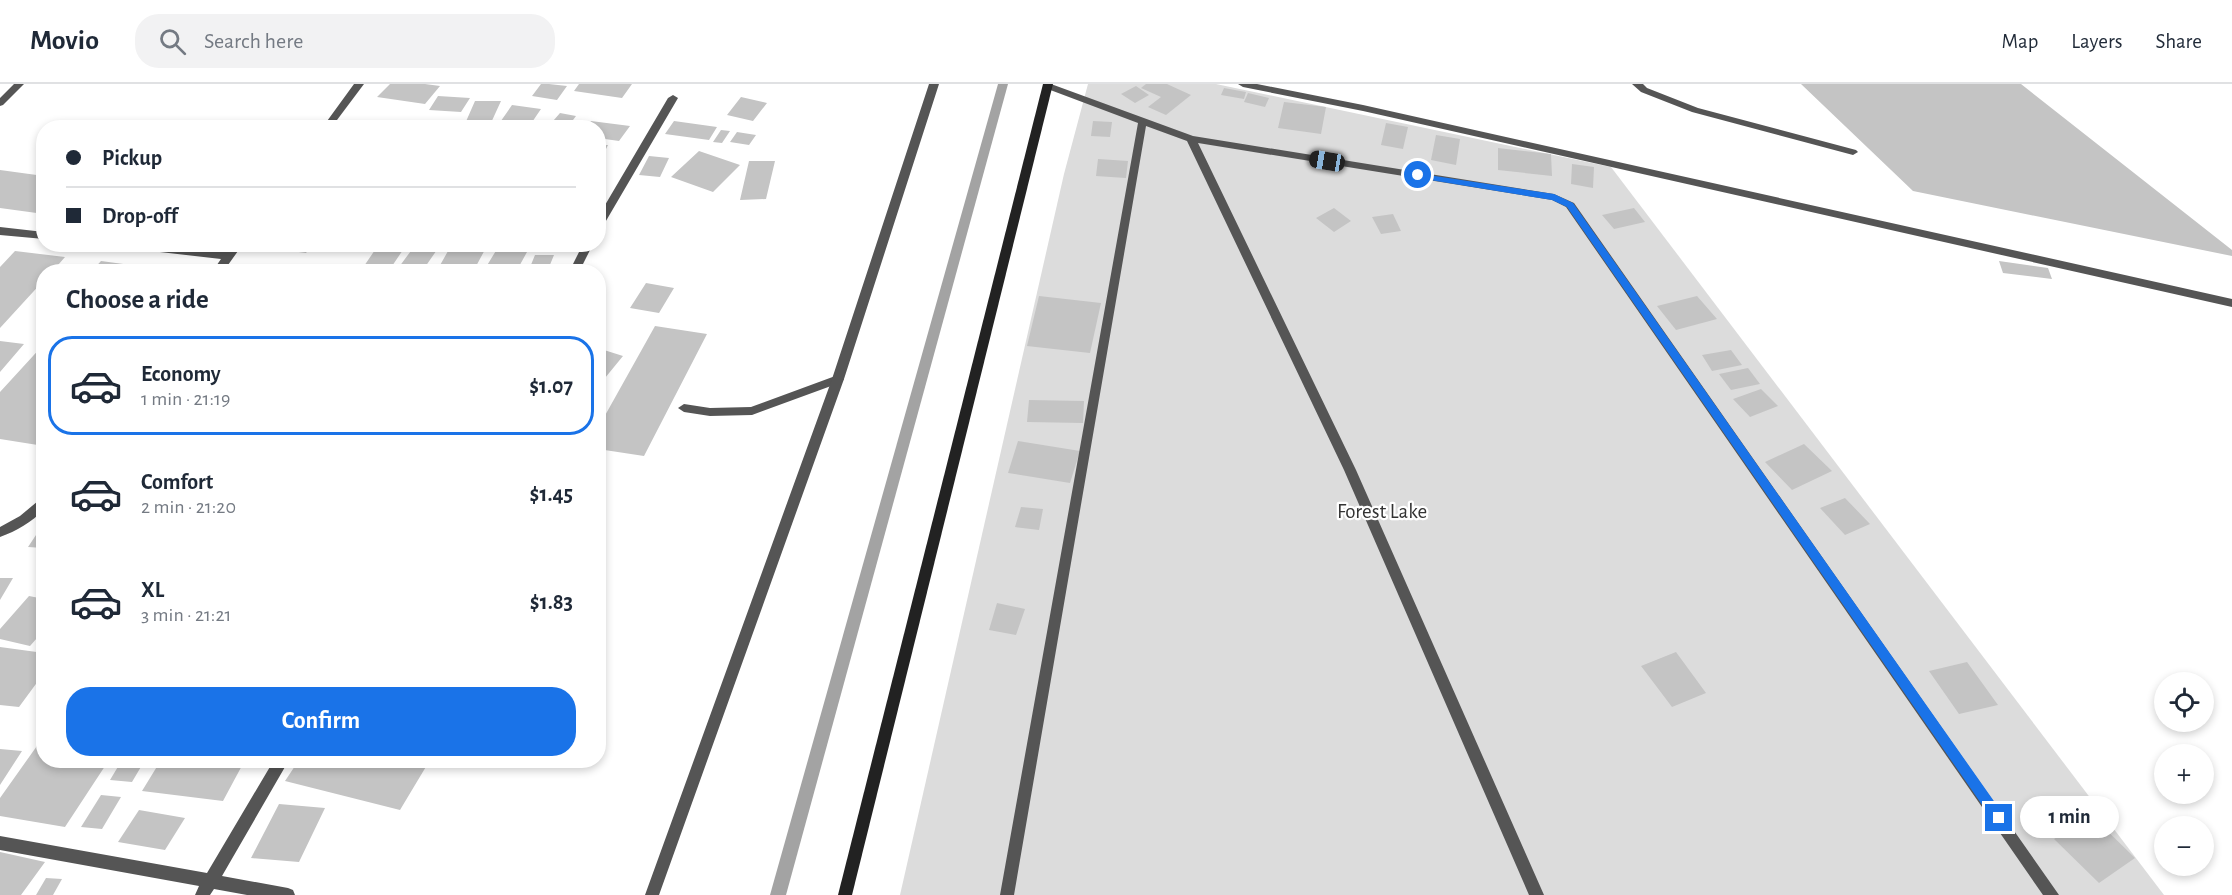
<!DOCTYPE html>
<meta charset="utf-8">
<style>
:root{--surface:#fff;--page:#f2f2f3;--text:#1f2937;--muted:#747a83;--line:#e0e1e3;--accent:#1a73e8}
body{margin:0;font-family:"Alegreya Sans",sans-serif;background:var(--page);color:var(--text);height:100vh;display:flex;flex-direction:column;font-size:22px;white-space:nowrap}
*{box-sizing:border-box;margin:0}
p{font-size:20px;color:var(--muted)}
.icon{flex:none;width:33px;height:33px;fill:none;stroke:currentColor;stroke-width:2;stroke-linecap:round;stroke-linejoin:round}
.map{position:relative;flex:1;overflow:hidden}
.sheet{position:absolute;left:36px;top:180px;width:570px;height:504px;display:flex;flex-direction:column;background:var(--surface);border-radius:24px;box-shadow:0 3px 9px #0003}
.sheet>*{flex:none}
.hud{position:absolute;left:36px;top:36px;width:570px;height:132px;border-radius:24px;box-shadow:0 3px 9px #0003;display:grid;align-content:center;height:132px;padding:0 30px;background:var(--surface)}
.controls{position:absolute;left:2154px;top:588px;display:grid;gap:12px}
.controls a{display:grid;place-items:center;width:60px;height:60px;border-radius:50%;background:var(--surface);box-shadow:0 3px 9px #0003;font-size:30px}
.end{position:absolute;width:27px;height:27px;margin:-14px;border:8px solid #1a73e8;background:#fff;box-shadow:0 0 0 3px #fff}
.from{border-radius:50%}
.bubble{position:absolute;height:42px;border-radius:21px;background:var(--surface);box-shadow:0 3px 9px #0003;font-size:20px;font-weight:700;line-height:42px;text-align:center}
.car{position:absolute;width:18px;height:36px;margin:-18px -9px;border-radius:8px;box-shadow:0 0 4px 2px #0007;background:linear-gradient(#222 24%,#8ab4d8 0 40%,#222 0 76%,#8ab4d8 0 86%,#222 0)}
.hud b{display:flex;align-items:center;gap:21px;height:57px;font-size:22px}
.hud b+b{border-top:2px solid var(--line)}
.hud i{width:15px;height:15px;background:var(--text)}
ul{padding:0;list-style:none}
li{display:flex;align-items:center;gap:18px;height:99px;margin:0 12px 9px;padding:0 18px;border:3px solid transparent;border-radius:24px}
li div{flex:1}
li b{display:block;font-size:22px}
li em{font-style:normal;font-weight:700}
li.on{border-color:var(--accent)}
li>.icon{width:54px;height:54px;stroke-width:1.5}
h2{padding:0 30px;font-size:27px;line-height:72px}
.action{display:flex;gap:12px;margin-top:auto;padding:12px 30px}
.action a{flex:1;height:69px;border-radius:24px;background:var(--accent);color:#fff;font-size:24px;font-weight:700;line-height:69px;text-align:center}
header{display:flex;align-items:center;gap:36px;box-sizing:border-box;height:84px;padding:0 30px;background:var(--surface);border-bottom:2px solid var(--line)}
header strong{font-size:28px}
nav{display:flex;gap:33px;margin-inline-start:auto;font-size:21px}
.search{width:420px;height:54px;background:var(--page);display:flex;align-items:center;gap:15px;box-sizing:border-box;padding:0 21px;border-radius:24px;color:var(--muted);font-size:22px}
.map>svg:first-child{display:block}
</style>
<header>
<strong>Movio</strong>
<div class="search"><svg class="icon" aria-label="search" viewBox="0 0 24 24"><circle cx="10" cy="10" r="6"/><path d="M15 15l6 6"/></svg>Search here</div>
<nav><a>Map</a><a>Layers</a><a>Share</a></nav>
</header>
<div class="map">
<svg width="2232" height="811" viewBox="0 0 2232 811">
<rect width="100%" height="100%" fill="#fff"/>
<path fill="#dcdcdc" d="M 1088,0 L 1216,0 L 1611,83 L 2164,811 L 900,811 L 1064,90 Z"/>
<g fill="none" stroke-linecap="round" stroke-linejoin="round">
<path fill="#a3a3a3" fill-rule="evenodd" d="M 998,0 L 1008,0 L 786,811 L 770,811 Z"/>
</g>
<path fill="#c4c4c4" d="M 390,0 L 425,0 L 440,2 L 425,20 L 377,13 Z
M 541,0 L 549,0 L 567,2 L 557,16 L 532,12 Z
M 579,0 L 632,0 L 622,14 L 574,7 Z
M 1146,0 L 1167,0 L 1191,11 L 1166,31 L 1148,23 L 1161,13 L 1141,4 Z
M 1801,0 L 2021,0 L 2232,166 L 2232,172 L 1913,107 Z
M 1136,2 L 1149,11 L 1135,19 L 1121,10 Z
M 1224,4 L 1246,8 L 1244,15 L 1221,11 Z
M 1248,9 L 1269,14 L 1265,23 L 1244,18 Z
M 438,12 L 470,14 L 461,28 L 429,26 Z
M 741,13 L 767,19 L 753,37 L 727,31 Z
M 475,17 L 501,17 L 490,41 L 464,42 Z
M 1284,18 L 1326,23 L 1321,50 L 1278,44 Z
M 512,21 L 541,25 L 528,44 L 496,44 Z
M 560,29 L 576,32 L 567,44 L 547,44 Z
M 425,37 L 455,40 L 452,44 L 420,44 Z
M 591,37 L 630,42 L 619,57 L 598,54 L 598,44 L 586,44 Z
M 674,37 L 717,43 L 709,56 L 665,50 Z
M 1093,37 L 1112,38 L 1110,53 L 1091,52 Z
M 281,38 L 332,41 L 331,44 L 277,44 Z
M 1386,39 L 1408,43 L 1403,65 L 1381,61 Z
M 721,46 L 730,47 L 722,59 L 713,58 Z
M 737,48 L 756,51 L 749,61 L 730,58 Z
M 1436,51 L 1460,55 L 1456,81 L 1431,76 Z
M 598,61 L 608,61 L 598,81 Z
M 1498,64 L 1551,70 L 1552,92 L 1498,86 Z
M 699,67 L 740,81 L 713,108 L 671,93 Z
M 649,72 L 669,74 L 660,93 L 639,91 Z
M 1098,75 L 1128,77 L 1126,94 L 1096,92 Z
M 749,77 L 775,77 L 766,115 L 740,116 Z
M 1572,80 L 1594,83 L 1593,104 L 1571,100 Z
M 0,86 L 44,92 L 44,130 L 0,124 Z
M 1334,124 L 1351,137 L 1334,148 L 1316,134 Z
M 1634,124 L 1645,138 L 1614,145 L 1602,131 Z
M 1393,130 L 1401,147 L 1381,150 L 1372,133 Z
M 289,160 L 313,160 L 306,169 L 284,166 Z
M 379,160 L 407,160 L 388,188 L 360,188 Z
M 416,160 L 441,160 L 423,186 L 399,183 Z
M 452,160 L 488,160 L 474,186 L 439,183 Z
M 549,160 L 564,160 L 562,166 L 547,167 Z
M 497,165 L 527,168 L 516,188 L 483,188 Z
M 15,167 L 65,173 L 52,188 L 44,188 L 44,196 L 0,244 L 0,183 Z
M 535,171 L 554,171 L 547,188 L 528,188 Z
M 101,177 L 168,186 L 167,188 L 91,188 Z
M 1999,177 L 2048,184 L 2052,195 L 2003,189 Z
M 646,199 L 674,204 L 659,229 L 630,224 Z
M 1039,212 L 1101,219 L 1090,269 L 1027,262 Z
M 1697,212 L 1717,235 L 1676,246 L 1657,222 Z
M 655,242 L 707,250 L 644,372 L 598,365 L 598,344 Z
M 0,257 L 24,260 L 0,288 Z
M 44,260 L 44,362 L 0,355 L 0,308 Z
M 604,266 L 623,272 L 605,294 L 598,292 L 598,273 Z
M 1731,266 L 1742,281 L 1712,287 L 1702,271 Z
M 1748,284 L 1760,300 L 1731,306 L 1719,290 Z
M 1761,305 L 1778,322 L 1750,333 L 1733,315 Z
M 1029,316 L 1084,317 L 1083,339 L 1027,338 Z
M 1018,357 L 1080,367 L 1070,399 L 1008,389 Z
M 1804,360 L 1832,387 L 1792,406 L 1765,378 Z
M 1845,414 L 1870,440 L 1845,451 L 1820,424 Z
M 1021,423 L 1043,425 L 1039,446 L 1015,443 Z
M 40,445 L 44,446 L 44,464 L 28,463 Z
M 0,494 L 13,494 L 0,516 Z
M 29,512 L 44,515 L 44,546 L 30,562 L 0,555 L 0,545 Z
M 997,519 L 1025,525 L 1016,551 L 989,546 Z
M 0,563 L 44,569 L 44,589 L 19,623 L 0,621 Z
M 1676,568 L 1706,609 L 1672,623 L 1641,582 Z
M 1967,578 L 1998,621 L 1959,630 L 1929,587 Z
M 44,652 L 44,676 L 109,676 L 65,743 L 0,732 L 0,714 Z
M 0,665 L 22,667 L 0,701 Z
M 122,676 L 145,676 L 132,698 L 110,696 Z
M 161,676 L 245,676 L 223,717 L 142,707 Z
M 299,676 L 430,676 L 400,726 L 285,697 Z
M 101,711 L 121,713 L 102,745 L 81,743 Z
M 279,720 L 325,724 L 299,778 L 251,774 Z
M 139,726 L 185,734 L 165,766 L 118,758 Z
M 2091,731 L 2135,774 L 2099,799 L 2054,755 Z
M 0,768 L 45,778 L 21,811 L 0,811 Z
M 46,794 L 62,795 L 53,811 L 36,811 Z"/>
<g fill="none" stroke-linecap="round" stroke-linejoin="round">
<path fill="#555" fill-rule="evenodd" d="M 1045,0 L 1051,0 L 1193,52 L 1554,110 L 1574,119 L 2059,811 L 2043,811 L 1566,123 L 1552,116 L 1198,59 L 1356,386 L 1544,811 L 1529,811 L 1344,386 L 1187,57 L 1146,42 L 1014,811 L 1000,811 L 1138,39 L 1045,4 Z
M 1632,0 L 1643,0 L 1647,4 L 1698,24 L 1856,66 L 1858,68 L 1853,71 L 1692,28 L 1641,8 Z
M 838,291 L 844,295 L 842,298 L 752,331 L 710,332 L 684,328 L 678,324 L 684,320 L 710,324 L 751,323 Z"/>
<path fill="#555" fill-rule="evenodd" d="M 14,0 L 24,0 L 3,21 L 0,22 L 0,14 Z
M 354,0 L 364,0 L 331,44 L 322,44 Z
M 929,0 L 939,0 L 844,295 L 659,811 L 645,811 L 832,295 Z
M 1238,0 L 1257,0 L 1363,21 L 2232,215 L 2232,223 L 1363,27 L 1243,3 Z
M 673,11 L 678,14 L 603,142 L 598,145 L 598,133 L 668,14 Z
M 0,143 L 44,148 L 44,155 L 0,151 Z
M 120,160 L 160,160 L 226,168 L 232,160 L 243,160 L 223,188 L 212,188 L 221,175 L 125,164 Z
M 583,160 L 593,160 L 579,188 L 569,188 Z
M 44,412 L 44,426 C 31,438 17,447 0,453 L 0,443 L 20,432 Z
M 274,676 L 289,676 L 222,792 L 288,804 L 293,806 L 295,811 L 247,811 L 214,805 L 210,811 L 195,811 L 199,802 L 0,766 L 0,752 L 207,789 Z"/>
<path fill="#222" fill-rule="evenodd" d="M 1043,0 L 1053,0 L 852,811 L 838,811 Z"/>
</g>
<path fill="#1a73e8" d="M 1415,89 L 1554,110 L 1573,119 L 2003,730 L 2003,738 L 1994,738 L 1567,123 L 1552,116 L 1418,94 L 1415,93 Z"/>
<g text-anchor="middle" stroke-width="4.5" stroke-linejoin="round" paint-order="stroke">
<g font-size="21" fill="#333" stroke="#fff">
<text x="1382" y="434">Forest Lake</text>
</g>
</g>
</svg>
<div class="controls">
<a><svg class="icon" aria-label="locate" viewBox="0 0 24 24"><circle cx="12" cy="12" r="6"/><path d="M12 2v4M12 18v4M2 12h4M18 12h4"/></svg></a>
<a>+</a>
<a>−</a>
</div>
<i class="end from" style="left:1418px;top:91px"></i>
<i class="end" style="left:1999px;top:734px"></i>
<div class="bubble" style="left:2020px;top:712px;width:99px">1 min</div>
<i class="car" style="left:1327px;top:77px;rotate:279deg"></i>
<div class="hud">
<b><i class="from"></i>Pickup</b>
<b><i></i>Drop-off</b>
</div>
<section class="sheet">
<h2>Choose a ride</h2>
<ul>
<li class="on"><svg class="icon" aria-label="car" viewBox="0 0 24 24"><path d="M5 17H2v-5l4-1 3-4h7l3 4 3 1v5h-3M9 17h6M6 11h13"/><circle cx="7" cy="17" r="2"/><circle cx="17" cy="17" r="2"/></svg><div><b>Economy</b><p>1 min · 21:19</p></div><em>$1.07</em></li>
<li><svg class="icon" aria-label="car" viewBox="0 0 24 24"><path d="M5 17H2v-5l4-1 3-4h7l3 4 3 1v5h-3M9 17h6M6 11h13"/><circle cx="7" cy="17" r="2"/><circle cx="17" cy="17" r="2"/></svg><div><b>Comfort</b><p>2 min · 21:20</p></div><em>$1.45</em></li>
<li><svg class="icon" aria-label="car" viewBox="0 0 24 24"><path d="M5 17H2v-5l4-1 3-4h7l3 4 3 1v5h-3M9 17h6M6 11h13"/><circle cx="7" cy="17" r="2"/><circle cx="17" cy="17" r="2"/></svg><div><b>XL</b><p>3 min · 21:21</p></div><em>$1.83</em></li>
</ul>
<div class="action"><a>Confirm</a></div>
</section>
</div>
